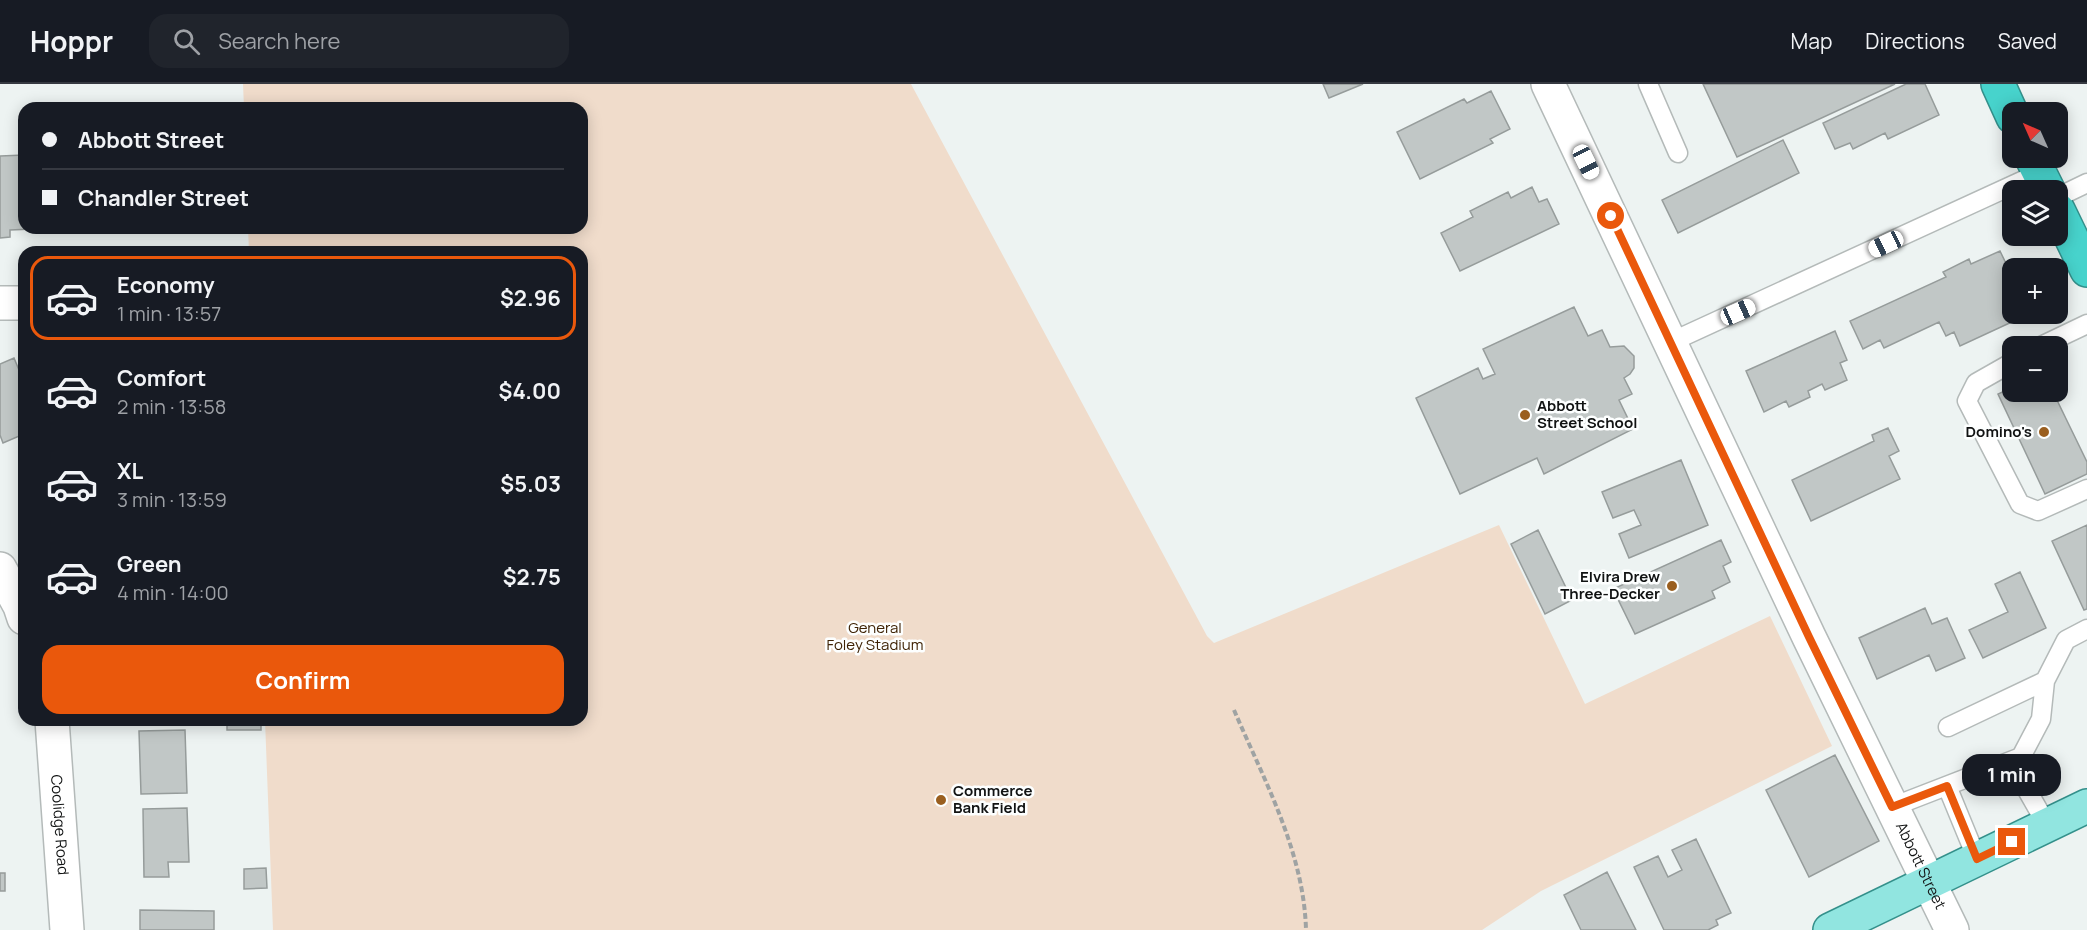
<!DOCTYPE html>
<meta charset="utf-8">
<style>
:root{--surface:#171b24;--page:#20242c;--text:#f1f3f6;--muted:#9ea1a6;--line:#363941;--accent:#ea580c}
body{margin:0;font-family:Manrope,sans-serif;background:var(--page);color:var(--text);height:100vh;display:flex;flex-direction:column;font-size:22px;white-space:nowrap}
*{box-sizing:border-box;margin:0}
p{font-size:20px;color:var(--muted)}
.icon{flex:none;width:33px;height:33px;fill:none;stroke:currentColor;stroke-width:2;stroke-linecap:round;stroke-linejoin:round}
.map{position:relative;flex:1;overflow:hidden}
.details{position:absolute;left:18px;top:162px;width:570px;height:480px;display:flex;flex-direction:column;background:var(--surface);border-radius:18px;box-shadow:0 3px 15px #0003}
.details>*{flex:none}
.hud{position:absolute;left:18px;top:18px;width:570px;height:132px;border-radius:18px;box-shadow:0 3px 15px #0003;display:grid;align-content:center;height:132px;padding:0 24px;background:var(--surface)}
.needle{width:39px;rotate:315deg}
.tools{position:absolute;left:2002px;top:18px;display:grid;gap:12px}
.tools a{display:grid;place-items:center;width:66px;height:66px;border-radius:12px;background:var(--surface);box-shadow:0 3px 15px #0003;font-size:30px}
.end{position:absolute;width:27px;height:27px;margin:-14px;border:8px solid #ea580c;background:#fff;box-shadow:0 0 0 3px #fff}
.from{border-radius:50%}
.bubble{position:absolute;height:42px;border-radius:18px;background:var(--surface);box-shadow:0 3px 15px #0003;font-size:20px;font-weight:700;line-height:42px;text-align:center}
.car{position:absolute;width:18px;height:36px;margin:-18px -9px;border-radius:8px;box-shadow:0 0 4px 2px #0007;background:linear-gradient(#fff 24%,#345 0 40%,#fff 0 76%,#345 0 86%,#fff 0)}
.hud b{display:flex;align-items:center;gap:21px;height:57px;font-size:22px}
.hud b+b{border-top:2px solid var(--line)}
.hud i{width:15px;height:15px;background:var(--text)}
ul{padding:10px 0 0;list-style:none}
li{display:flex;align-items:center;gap:18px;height:84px;margin:0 12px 9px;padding:0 12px;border:3px solid transparent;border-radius:18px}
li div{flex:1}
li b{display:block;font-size:22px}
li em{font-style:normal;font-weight:700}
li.selected{border-color:var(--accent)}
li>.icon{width:54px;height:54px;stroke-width:1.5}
.primary-button{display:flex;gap:12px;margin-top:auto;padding:12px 24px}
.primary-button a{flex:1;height:69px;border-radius:18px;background:var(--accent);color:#fff;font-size:24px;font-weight:700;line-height:69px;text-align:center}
header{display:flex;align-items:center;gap:36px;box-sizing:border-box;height:84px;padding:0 30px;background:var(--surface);border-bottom:2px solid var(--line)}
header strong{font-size:28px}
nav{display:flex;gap:33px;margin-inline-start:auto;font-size:21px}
.search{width:420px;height:54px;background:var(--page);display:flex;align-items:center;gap:15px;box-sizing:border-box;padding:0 21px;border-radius:18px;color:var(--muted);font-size:22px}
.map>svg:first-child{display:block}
</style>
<header>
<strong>Hoppr</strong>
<div class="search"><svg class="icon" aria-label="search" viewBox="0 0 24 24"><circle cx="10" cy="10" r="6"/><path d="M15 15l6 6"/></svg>Search here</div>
<nav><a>Map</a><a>Directions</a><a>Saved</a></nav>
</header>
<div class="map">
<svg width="2087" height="846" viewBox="0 0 2087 846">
<rect width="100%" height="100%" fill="#edf3f2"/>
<path fill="#f0dccb" d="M 243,0 L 911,0 L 1207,552 L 1214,559 L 1499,441 L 1585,620 L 1770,532 L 1832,662 L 1541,807 L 1482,846 L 273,846 L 265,636 L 582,636 L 582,168 L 249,168 L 248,144 L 582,144 L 582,24 L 244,24 Z"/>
<path fill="#c1c7c6" stroke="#969c9b" stroke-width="1.5" d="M 1323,0 L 1363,0 L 1329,14 Z
M 1703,0 L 1895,0 L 1737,73 Z
M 1906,0 L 1925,0 L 1939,31 L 1888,55 L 1885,49 L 1853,65 L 1850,59 L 1835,65 L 1823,39 Z
M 1491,7 L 1510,45 L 1490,55 L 1493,59 L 1420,95 L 1397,48 L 1464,15 L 1467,19 Z
M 1783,56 L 1799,89 L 1678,149 L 1662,116 Z
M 24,71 L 24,144 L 33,145 L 10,146 L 10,153 L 0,154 L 0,72 Z
M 1532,103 L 1539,118 L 1547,115 L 1559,140 L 1460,187 L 1441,149 L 1473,133 L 1470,127 L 1508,108 L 1511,114 Z
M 2000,167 L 2013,194 L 2013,230 L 2029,230 L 1960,262 L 1954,248 L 1946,252 L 1939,238 L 1884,264 L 1880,256 L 1863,265 L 1850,237 L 1946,193 L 1943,188 L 1969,175 L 1971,180 Z
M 1574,223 L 1588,252 L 1602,246 L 1610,263 L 1624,262 L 1634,272 L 1634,284 L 1630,290 L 1624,294 L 1632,310 L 1619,316 L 1633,345 L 1544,390 L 1537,374 L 1460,410 L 1416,314 L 1478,284 L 1483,295 L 1495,290 L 1483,265 Z
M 1835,247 L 1847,276 L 1840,279 L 1847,296 L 1825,306 L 1822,300 L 1808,307 L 1810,313 L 1789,323 L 1786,317 L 1764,328 L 1746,287 Z
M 14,274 L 19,286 L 24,284 L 24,350 L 3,359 L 0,351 L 0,280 Z
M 2013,303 L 2013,308 L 2053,308 L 2087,378 L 2087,390 L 2045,410 L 1998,310 Z
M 1888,344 L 1899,367 L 1889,372 L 1900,395 L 1811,437 L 1792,396 L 1874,357 L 1872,351 Z
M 1681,376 L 1708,441 L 1629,474 L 1619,450 L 1641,441 L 1634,426 L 1613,434 L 1602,408 Z
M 2087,441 L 2087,525 L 2084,526 L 2052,457 Z
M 1538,446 L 1572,516 L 1545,530 L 1511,460 Z
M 1721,456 L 1731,478 L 1723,482 L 1730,498 L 1712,507 L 1715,514 L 1635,550 L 1613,505 Z
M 2020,488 L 2046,544 L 1983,574 L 1969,546 L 2008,528 L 1995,500 Z
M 1925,524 L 1932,540 L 1947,534 L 1965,574 L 1936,587 L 1929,571 L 1877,595 L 1859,554 Z
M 227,636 L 261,636 L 261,646 L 227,646 Z
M 185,646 L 187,709 L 141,710 L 139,647 Z
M 1835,671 L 1879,757 L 1809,793 L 1766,706 Z
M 187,724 L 189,778 L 168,778 L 169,793 L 144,793 L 143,725 Z
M 1696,755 L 1731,829 L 1716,836 L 1718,841 L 1708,846 L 1664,846 L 1634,783 L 1658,772 L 1668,793 L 1682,786 L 1672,766 Z
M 266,784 L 267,804 L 244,805 L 244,785 Z
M 1607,788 L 1636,846 L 1581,846 L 1564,811 Z
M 0,789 L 5,789 L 5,807 L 0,807 Z
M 140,826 L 214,827 L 214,846 L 140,846 Z"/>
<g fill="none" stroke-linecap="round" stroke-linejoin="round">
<defs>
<path id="lane" d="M 1648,0 L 1678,69
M 2058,113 L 2087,99
M 1671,258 L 2039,89
M 2041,262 L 2087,240
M 2013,278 L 1976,299 L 1967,317 L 2020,420 L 2038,427 L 2087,405
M 1948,643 L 2045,597
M 1947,702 L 1977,775
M 1892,723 L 2021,673
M 2047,741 L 2027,706 L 2021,673 L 2041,635 L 2045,597 L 2066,556 L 2087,545"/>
<g id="street">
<path id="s1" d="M 1548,0 L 1809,553 L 1952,846"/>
<path d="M 0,219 L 24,219"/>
<path d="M 0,485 L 20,522 L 24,534"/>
<path id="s2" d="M 52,636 L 67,846"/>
</g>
<path id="primary" d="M 1830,846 L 2087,722"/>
<path id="highway" d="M 1998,0 L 2013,33
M 2032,74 L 2048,106
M 2058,126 L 2087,186"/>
</defs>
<use href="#lane" stroke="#b4bab9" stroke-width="21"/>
<use href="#street" stroke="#b4bab9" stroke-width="36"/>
<use href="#primary" stroke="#34908b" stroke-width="36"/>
<use href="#highway" stroke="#34908b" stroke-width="36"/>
<path stroke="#9fa3a3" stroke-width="4" stroke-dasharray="6 3" stroke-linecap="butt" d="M 1234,626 C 1264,696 1304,768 1306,846"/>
<use href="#lane" stroke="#fff" stroke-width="18"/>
<use href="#street" stroke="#fff" stroke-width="33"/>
<use href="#primary" stroke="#91e5e0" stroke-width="33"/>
<use href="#highway" stroke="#47d3cc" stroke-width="33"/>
</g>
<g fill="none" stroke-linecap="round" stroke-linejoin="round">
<path stroke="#ea580c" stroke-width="8" d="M 1611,132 L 1809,553 L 1892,723 L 1947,702 L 1977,775 L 2012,758"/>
</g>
<g fill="#9a5f1f" stroke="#fdffff" stroke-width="2">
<circle cx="1525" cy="331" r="6"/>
<circle cx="2044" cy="348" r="6"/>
<circle cx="1672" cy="502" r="6"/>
<circle cx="941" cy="716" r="6"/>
</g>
<g text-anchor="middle" stroke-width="5" stroke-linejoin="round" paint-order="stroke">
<g font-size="15" font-weight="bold" fill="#111313" stroke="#fdffff" text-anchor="start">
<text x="1537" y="327">Abbott<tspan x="1537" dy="17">Street School</tspan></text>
<text x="2032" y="353" text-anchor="end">Domino's</text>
<text x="1660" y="498" text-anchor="end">Elvira Drew<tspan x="1660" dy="17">Three-Decker</tspan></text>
<text x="953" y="712">Commerce<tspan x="953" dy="17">Bank Field</tspan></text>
</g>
<g font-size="15" fill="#3e2204" stroke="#fdffff">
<text x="875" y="549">General<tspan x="875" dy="17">Foley Stadium</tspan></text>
</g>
<g font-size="15" fill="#111313" stroke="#fdffff">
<text dy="5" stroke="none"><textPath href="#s2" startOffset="105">Coolidge Road</textPath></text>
<text dy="5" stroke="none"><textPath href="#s1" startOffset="866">Abbott Street</textPath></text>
</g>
</g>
</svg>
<div class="tools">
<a><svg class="needle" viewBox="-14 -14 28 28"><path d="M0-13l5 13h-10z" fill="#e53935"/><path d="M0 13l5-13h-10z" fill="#9ea1a6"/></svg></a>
<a><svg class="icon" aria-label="layers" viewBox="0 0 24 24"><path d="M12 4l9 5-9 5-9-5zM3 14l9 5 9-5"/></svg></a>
<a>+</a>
<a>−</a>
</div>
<i class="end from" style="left:1611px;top:132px"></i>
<i class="end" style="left:2012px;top:758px"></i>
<div class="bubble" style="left:1962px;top:670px;width:99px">1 min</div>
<i class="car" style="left:1586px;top:78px;rotate:154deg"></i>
<i class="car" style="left:1886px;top:160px;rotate:245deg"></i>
<i class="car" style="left:1738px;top:228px;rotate:66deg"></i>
<div class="hud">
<b><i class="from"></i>Abbott Street</b>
<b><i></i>Chandler Street</b>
</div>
<section class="details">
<ul>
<li class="selected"><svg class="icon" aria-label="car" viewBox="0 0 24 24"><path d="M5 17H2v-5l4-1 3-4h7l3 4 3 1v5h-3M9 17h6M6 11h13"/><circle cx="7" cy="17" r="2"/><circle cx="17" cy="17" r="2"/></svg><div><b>Economy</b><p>1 min · 13:57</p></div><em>$2.96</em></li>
<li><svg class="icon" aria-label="car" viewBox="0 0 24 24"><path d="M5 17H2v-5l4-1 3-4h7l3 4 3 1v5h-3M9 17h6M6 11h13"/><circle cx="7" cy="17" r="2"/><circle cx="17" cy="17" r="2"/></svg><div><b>Comfort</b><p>2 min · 13:58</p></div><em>$4.00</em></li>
<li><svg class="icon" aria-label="car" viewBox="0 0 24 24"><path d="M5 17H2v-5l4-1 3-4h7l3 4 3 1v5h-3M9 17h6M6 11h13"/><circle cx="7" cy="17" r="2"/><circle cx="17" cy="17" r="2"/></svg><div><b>XL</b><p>3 min · 13:59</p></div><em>$5.03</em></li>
<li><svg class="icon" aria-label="car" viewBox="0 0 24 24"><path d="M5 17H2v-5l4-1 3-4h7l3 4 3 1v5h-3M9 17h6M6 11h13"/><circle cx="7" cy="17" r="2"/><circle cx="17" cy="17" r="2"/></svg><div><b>Green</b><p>4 min · 14:00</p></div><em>$2.75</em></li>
</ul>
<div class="primary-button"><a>Confirm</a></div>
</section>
</div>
